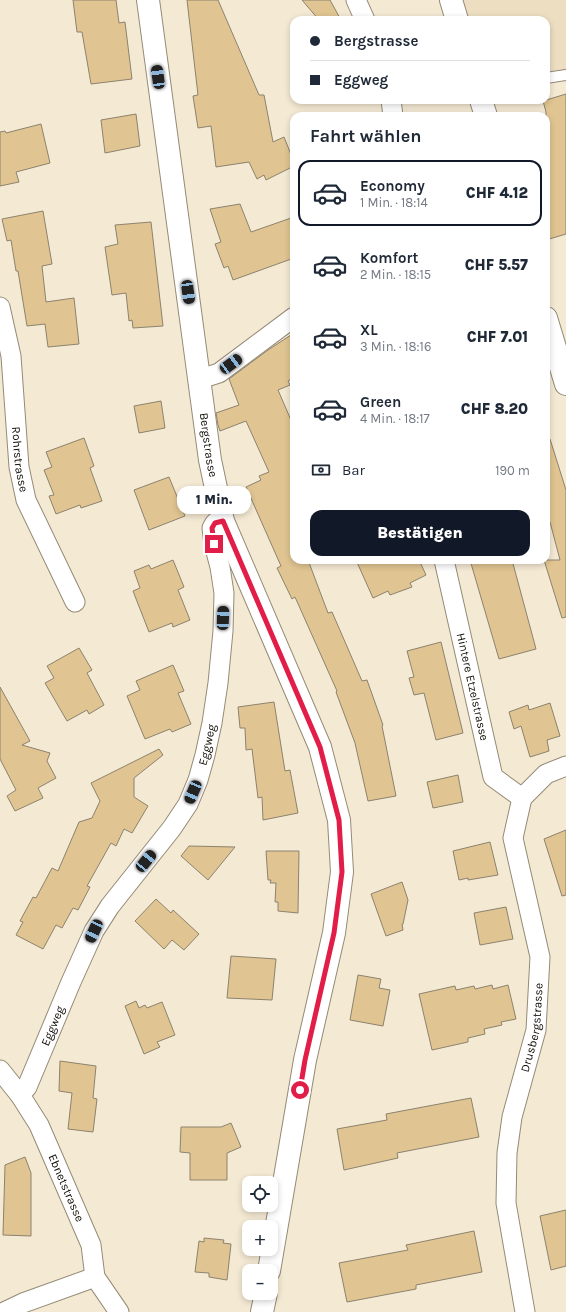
<!DOCTYPE html>
<html lang="de">
<meta charset="utf-8">
<style>
:root{--surface:#fff;--page:#f2f2f3;--text:#1f2937;--muted:#747a83;--line:#e0e1e3;--accent:#111827}
body{margin:0;font-family:Karla,sans-serif;background:var(--page);color:var(--text);height:100vh;display:flex;flex-direction:column;font-size:15px;white-space:nowrap}
*{box-sizing:border-box;margin:0}
p{font-size:13px;color:var(--muted)}
.icon{flex:none;width:22px;height:22px;fill:none;stroke:currentColor;stroke-width:2;stroke-linecap:round;stroke-linejoin:round}
.map{position:relative;flex:1;overflow:hidden}
.panel{position:absolute;left:290px;top:112px;width:260px;height:452px;display:flex;flex-direction:column;background:var(--surface);border-radius:12px;box-shadow:0 2px 6px #0003}
.panel>*{flex:none}
.guide{position:absolute;left:290px;top:16px;width:260px;height:88px;border-radius:12px;box-shadow:0 2px 6px #0003;display:grid;align-content:center;height:88px;padding:0 20px;background:var(--surface)}
.controls{position:absolute;left:242px;top:1176px;display:grid;gap:8px}
.controls a{display:grid;place-items:center;width:36px;height:36px;border-radius:8px;background:var(--surface);box-shadow:0 2px 6px #0003;font-size:20px}
.end{position:absolute;width:18px;height:18px;margin:-9px;border:5px solid #e11d48;background:#fff;box-shadow:0 0 0 2px #fff}
.from{border-radius:50%}
.bubble{position:absolute;height:28px;border-radius:12px;background:var(--surface);box-shadow:0 2px 6px #0003;font-size:13px;font-weight:800;line-height:28px;text-align:center}
.car{position:absolute;width:12px;height:24px;margin:-12px -6px;border-radius:5px;box-shadow:0 0 3px 1px #0007;background:linear-gradient(#222 24%,#8ab4d8 0 40%,#222 0 76%,#8ab4d8 0 86%,#222 0)}
.guide b{display:flex;align-items:center;gap:14px;height:38px;font-size:15px}
.guide b+b{border-top:1px solid var(--line)}
.guide i{width:10px;height:10px;background:var(--text)}
ul{padding:0;list-style:none}
li{display:flex;align-items:center;gap:12px;height:66px;margin:0 8px 6px;padding:0 12px;border:2px solid transparent;border-radius:12px}
li div{flex:1}
li b{display:block;font-size:15px}
li em{font-style:normal;font-weight:800}
li.active{border-color:var(--accent)}
li>.icon{width:36px;height:36px;stroke-width:1.5}
h2{padding:0 20px;font-size:18px;line-height:48px}
.pay{display:flex;align-items:center;gap:10px;height:44px;padding:0 20px;font-size:15px}
.pay p{margin-inline-start:auto}
.cta{display:flex;gap:8px;margin-top:auto;padding:8px 20px}
.cta a{flex:1;height:46px;border-radius:12px;background:var(--accent);color:#fff;font-size:16px;font-weight:800;line-height:46px;text-align:center}
.map>svg:first-child{display:block}
</style>
<div class="map">
<svg width="566" height="1312" viewBox="0 0 566 1312">
<rect width="100%" height="100%" fill="#f4e9d3"/>
<path fill="#eddec1" d="M 463,0 L 566,0 L 566,71 L 546,72 L 546,20 L 469,20 Z"/>
<path fill="#e0c592" stroke="#8c826e" d="M 73,0 L 116,0 L 119,23 L 125,22 L 132,79 L 91,84 L 82,32 L 77,32 Z
M 187,0 L 218,0 L 259,95 L 264,95 L 273,142 L 284,137 L 294,162 L 294,166 L 266,180 L 264,175 L 257,179 L 249,162 L 216,167 L 211,126 L 198,128 L 193,96 L 198,95 Z
M 302,0 L 330,0 L 341,20 L 319,20 Z
M 566,94 L 566,234 L 546,240 L 546,112 L 543,101 Z
M 136,114 L 140,146 L 105,153 L 101,120 Z
M 41,124 L 50,163 L 16,172 L 19,182 L 0,186 L 0,132 L 5,131 L 6,133 Z
M 240,204 L 251,232 L 294,217 L 294,258 L 233,280 L 228,266 L 224,268 L 215,244 L 221,242 L 210,209 Z
M 43,211 L 52,264 L 42,266 L 46,302 L 74,298 L 79,344 L 48,347 L 45,324 L 27,326 L 18,271 L 16,271 L 11,240 L 7,241 L 2,219 Z
M 151,222 L 163,326 L 133,328 L 132,320 L 129,321 L 126,293 L 112,295 L 105,247 L 118,244 L 115,225 Z
M 294,333 L 294,377 L 288,381 L 290,385 L 278,390 L 294,427 L 294,560 L 308,560 L 328,613 L 332,612 L 362,681 L 367,680 L 383,725 L 382,726 L 396,796 L 368,801 L 355,743 L 336,692 L 337,691 L 295,597 L 292,599 L 277,568 L 281,566 L 246,487 L 261,480 L 259,476 L 269,472 L 246,421 L 220,431 L 218,425 L 216,413 L 239,405 L 229,379 L 268,350 Z
M 161,401 L 165,428 L 139,433 L 134,406 Z
M 84,438 L 94,466 L 90,468 L 102,501 L 81,508 L 80,505 L 56,514 L 49,496 L 54,495 L 44,470 L 52,467 L 46,452 Z
M 546,439 L 550,439 L 566,490 L 566,617 L 562,618 L 544,560 L 560,560 L 550,522 L 546,523 Z
M 169,477 L 185,516 L 149,530 L 134,490 Z
M 173,560 L 184,587 L 178,590 L 190,620 L 173,627 L 172,623 L 149,632 L 133,591 L 140,588 L 134,571 L 149,565 L 151,569 Z
M 356,560 L 419,560 L 426,575 L 410,583 L 412,587 L 390,595 L 388,591 L 373,598 Z
M 470,560 L 512,560 L 536,649 L 499,659 Z
M 441,642 L 463,733 L 436,740 L 424,693 L 414,695 L 409,678 L 414,677 L 407,651 Z
M 79,648 L 92,670 L 87,673 L 104,705 L 89,714 L 87,710 L 67,721 L 45,683 L 54,678 L 47,666 Z
M 173,665 L 184,691 L 178,693 L 191,724 L 172,732 L 170,729 L 145,739 L 127,696 L 140,690 L 136,681 Z
M 0,687 L 30,741 L 22,745 L 50,753 L 47,761 L 56,778 L 38,788 L 43,798 L 15,811 L 7,796 L 16,790 L 0,759 Z
M 274,702 L 285,771 L 290,770 L 298,813 L 263,820 L 262,797 L 258,798 L 252,749 L 246,750 L 245,728 L 240,728 L 238,707 Z
M 550,703 L 560,736 L 547,740 L 549,751 L 530,757 L 521,726 L 514,729 L 509,712 L 528,705 L 529,710 Z
M 159,749 L 163,755 L 134,778 L 134,797 L 148,806 L 132,833 L 124,829 L 116,846 L 111,843 L 87,886 L 90,887 L 78,910 L 73,908 L 62,928 L 56,925 L 43,949 L 16,935 L 23,922 L 20,921 L 33,897 L 36,898 L 52,868 L 58,871 L 79,822 L 92,818 L 100,801 L 91,783 Z
M 458,775 L 463,802 L 433,808 L 427,782 Z
M 566,830 L 566,895 L 562,896 L 544,839 Z
M 490,842 L 498,875 L 468,880 L 468,878 L 459,880 L 453,851 Z
M 189,846 L 235,847 L 208,880 L 181,856 Z
M 266,851 L 299,851 L 298,913 L 278,911 L 278,902 L 275,902 L 276,883 L 270,883 L 271,880 L 268,880 Z
M 402,882 L 408,900 L 403,924 L 402,924 L 403,930 L 386,936 L 371,894 Z
M 156,899 L 171,913 L 173,910 L 199,934 L 184,950 L 172,940 L 164,949 L 135,921 Z
M 506,907 L 513,939 L 480,945 L 474,913 Z
M 231,956 L 276,959 L 272,1000 L 227,998 Z
M 358,975 L 381,979 L 379,988 L 390,990 L 383,1026 L 350,1020 Z
M 492,985 L 493,989 L 508,985 L 516,1019 L 501,1022 L 502,1025 L 484,1029 L 485,1034 L 468,1038 L 468,1042 L 432,1050 L 419,994 L 455,986 L 456,990 L 474,986 L 475,989 Z
M 136,1001 L 139,1008 L 145,1005 L 147,1008 L 162,1002 L 175,1035 L 157,1042 L 160,1047 L 144,1054 L 125,1006 Z
M 60,1061 L 96,1066 L 93,1098 L 97,1099 L 93,1132 L 68,1129 L 72,1093 L 59,1091 Z
M 471,1098 L 479,1137 L 397,1153 L 398,1158 L 344,1170 L 337,1129 L 387,1120 L 386,1114 Z
M 231,1123 L 241,1147 L 227,1153 L 227,1180 L 190,1180 L 190,1153 L 180,1152 L 181,1127 L 221,1127 Z
M 25,1157 L 31,1173 L 31,1236 L 3,1235 L 5,1165 Z
M 566,1210 L 566,1266 L 551,1270 L 540,1216 Z
M 474,1231 L 482,1272 L 416,1285 L 416,1289 L 347,1302 L 339,1263 L 408,1250 L 406,1245 Z
M 204,1238 L 224,1240 L 223,1243 L 231,1244 L 227,1280 L 209,1277 L 209,1273 L 195,1272 L 199,1241 L 204,1242 Z"/>
<g fill="none" stroke-linecap="round" stroke-linejoin="round">
<defs>
<path id="service" d="M 546,78 L 566,75"/>
<g id="minor">
<path d="M 356,0 L 365,20"/>
<path d="M 391,100 L 393,116"/>
<path id="s1" d="M 0,307 L 11,356 L 19,467 L 26,500 L 75,602"/>
<path d="M 200,379 L 219,373 L 294,317"/>
<path id="s2" d="M 444,560 L 493,777 L 522,798"/>
<path id="s3" d="M 0,1070 L 20,1095 L 39,1125 L 91,1245 L 95,1277 L 119,1312"/>
<path id="s4" d="M 20,1095 L 27,1087 L 71,982 L 94,931 L 110,906 L 172,828 L 188,804 L 198,780 L 205,755 L 212,723 L 218,683 L 223,631 L 224,593 L 220,567 L 214,544 L 212,528 L 215,523 L 223,521"/>
<path d="M 4,1312 L 23,1303 L 95,1277"/>
<path id="s5" d="M 525,1312 L 506,1203 L 507,1153 L 512,1117 L 536,1030 L 540,957 L 513,838 L 522,798 L 546,774 L 566,766"/>
</g>
<g id="tertiary">
<path id="s6" d="M 148,0 L 210,460 L 223,521 L 320,747 L 339,820 L 342,872 L 334,933 L 305,1060 L 269,1271"/>
<path d="M 262,1312 L 266,1293"/>
</g>
<path id="secondary" d="M 451,0 L 457,20
M 481,100 L 486,116
M 546,318 L 566,384"/>
</defs>
<use href="#service" stroke="#948a76" stroke-width="12"/>
<use href="#minor" stroke="#948a76" stroke-width="21"/>
<use href="#tertiary" stroke="#948a76" stroke-width="24"/>
<use href="#secondary" stroke="#948a76" stroke-width="24"/>
<use href="#service" stroke="#fff" stroke-width="10"/>
<use href="#minor" stroke="#fff" stroke-width="19"/>
<use href="#tertiary" stroke="#fff" stroke-width="22"/>
<use href="#secondary" stroke="#fff" stroke-width="22"/>
</g>
<g fill="none" stroke-linecap="round" stroke-linejoin="round">
<path stroke="#e11d48" stroke-width="5" d="M 214,544 L 212,528 L 215,523 L 223,521 L 320,747 L 339,820 L 342,872 L 334,933 L 305,1060 L 300,1090"/>
</g>
<g text-anchor="middle" stroke-width="3.5" stroke-linejoin="round" paint-order="stroke">
<g font-size="12" fill="#0f0b05" stroke="#fff">
<text dy="4" stroke="none"><textPath href="#s6" startOffset="449">Bergstrasse</textPath></text>
<text dy="4" stroke="none"><textPath href="#s1" startOffset="154">Rohrstrasse</textPath></text>
<text dy="4" stroke="none"><textPath href="#s2" startOffset="130">Hintere Etzelstrasse</textPath></text>
<text dy="4" stroke="none"><textPath href="#s4" startOffset="401">Eggweg</textPath></text>
<text dy="4" stroke="none"><textPath href="#s4" startOffset="77">Eggweg</textPath></text>
<text dy="4" stroke="none"><textPath href="#s5" startOffset="289">Drusbergstrasse</textPath></text>
<text dy="4" stroke="none"><textPath href="#s3" startOffset="136">Ebnetstrasse</textPath></text>
</g>
</g>
</svg>
<div class="controls">
<a><svg class="icon" aria-label="locate" viewBox="0 0 24 24"><circle cx="12" cy="12" r="6"/><path d="M12 2v4M12 18v4M2 12h4M18 12h4"/></svg></a>
<a>+</a>
<a>−</a>
</div>
<i class="end from" style="left:300px;top:1090px"></i>
<i class="end" style="left:214px;top:544px"></i>
<div class="bubble" style="left:177px;top:486px;width:74px">1 Min.</div>
<i class="car" style="left:158px;top:77px;rotate:352deg"></i>
<i class="car" style="left:188px;top:292px;rotate:172deg"></i>
<i class="car" style="left:231px;top:364px;rotate:54deg"></i>
<i class="car" style="left:223px;top:618px;rotate:2deg"></i>
<i class="car" style="left:193px;top:792px;rotate:203deg"></i>
<i class="car" style="left:146px;top:861px;rotate:39deg"></i>
<i class="car" style="left:94px;top:931px;rotate:205deg"></i>
<div class="guide">
<b><i class="from"></i>Bergstrasse</b>
<b><i></i>Eggweg</b>
</div>
<section class="panel">
<h2>Fahrt wählen</h2>
<ul>
<li class="active"><svg class="icon" aria-label="car" viewBox="0 0 24 24"><path d="M5 17H2v-5l4-1 3-4h7l3 4 3 1v5h-3M9 17h6M6 11h13"/><circle cx="7" cy="17" r="2"/><circle cx="17" cy="17" r="2"/></svg><div><b>Economy</b><p>1 Min. · 18:14</p></div><em>CHF 4.12</em></li>
<li><svg class="icon" aria-label="car" viewBox="0 0 24 24"><path d="M5 17H2v-5l4-1 3-4h7l3 4 3 1v5h-3M9 17h6M6 11h13"/><circle cx="7" cy="17" r="2"/><circle cx="17" cy="17" r="2"/></svg><div><b>Komfort</b><p>2 Min. · 18:15</p></div><em>CHF 5.57</em></li>
<li><svg class="icon" aria-label="car" viewBox="0 0 24 24"><path d="M5 17H2v-5l4-1 3-4h7l3 4 3 1v5h-3M9 17h6M6 11h13"/><circle cx="7" cy="17" r="2"/><circle cx="17" cy="17" r="2"/></svg><div><b>XL</b><p>3 Min. · 18:16</p></div><em>CHF 7.01</em></li>
<li><svg class="icon" aria-label="car" viewBox="0 0 24 24"><path d="M5 17H2v-5l4-1 3-4h7l3 4 3 1v5h-3M9 17h6M6 11h13"/><circle cx="7" cy="17" r="2"/><circle cx="17" cy="17" r="2"/></svg><div><b>Green</b><p>4 Min. · 18:17</p></div><em>CHF 8.20</em></li>
</ul>
<div class="pay"><svg class="icon" aria-label="cash" viewBox="0 0 24 24"><path d="M3 7h18v10H3z"/><circle cx="12" cy="12" r="2"/></svg>Bar<p>190 m</p></div>
<div class="cta"><a>Bestätigen</a></div>
</section>
</div>
